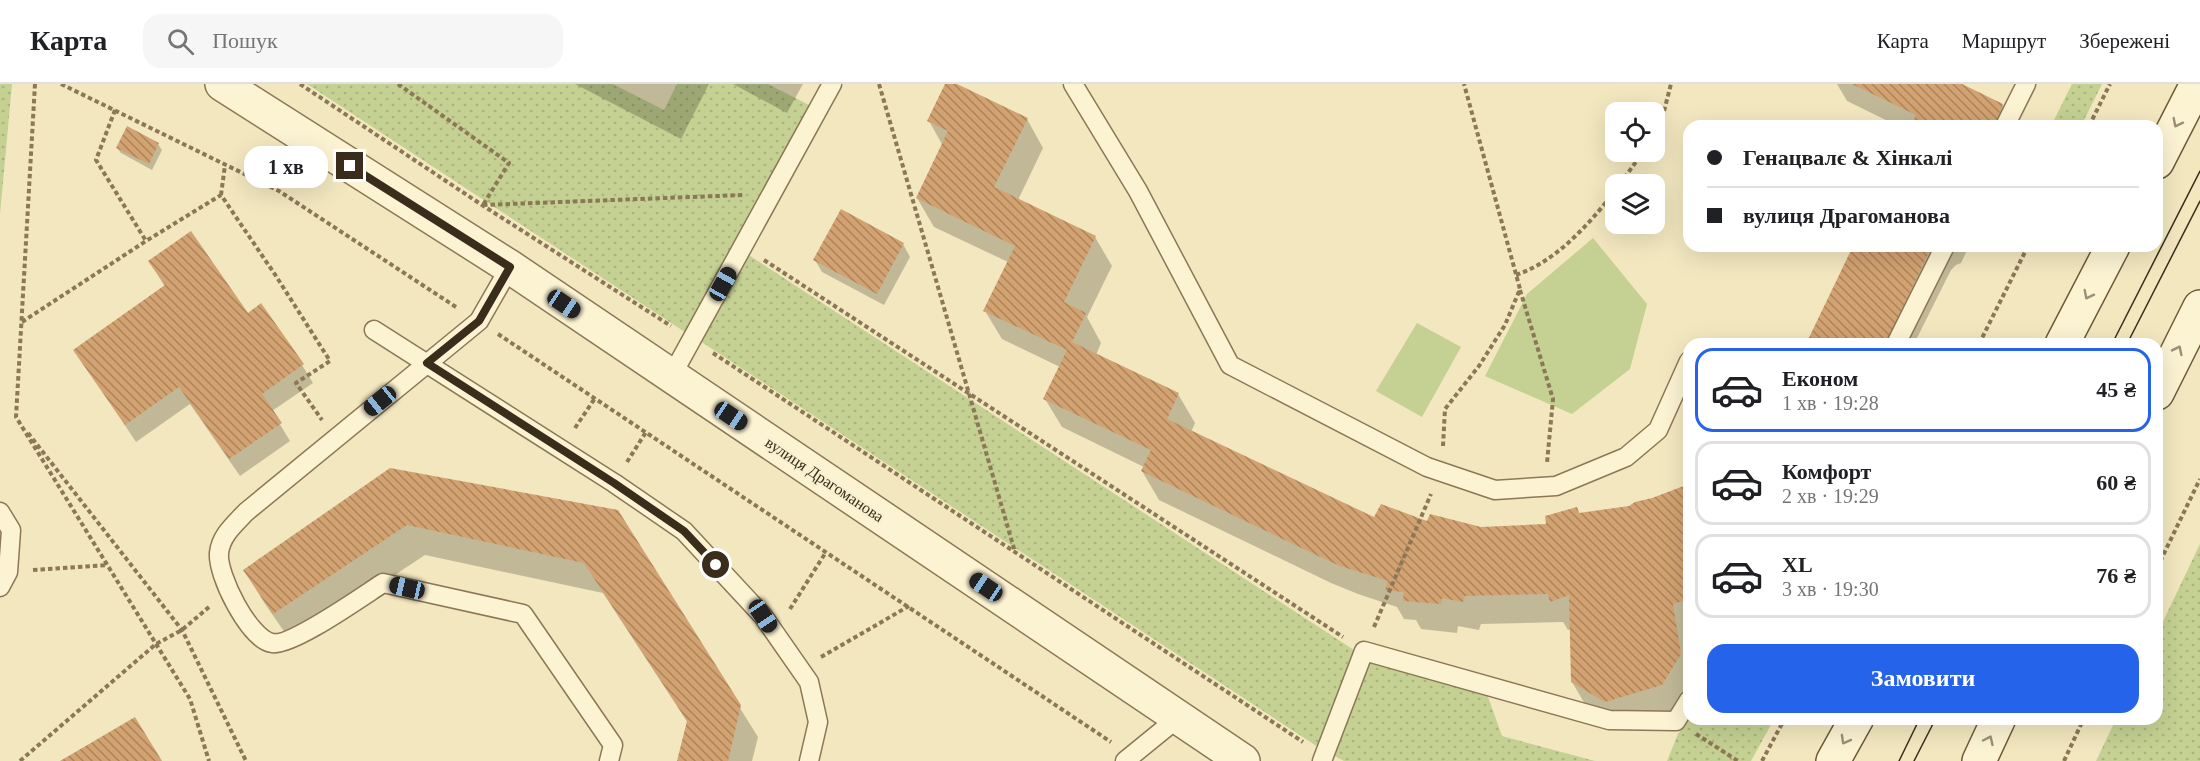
<!DOCTYPE html>
<html lang="uk">
<meta charset="utf-8">
<style>
:root{--surface:#fff;--page:#f6f6f6;--text:#202124;--muted:#757577;--line:#e0e0e0;--accent:#2563eb}
body{margin:0;font-family:Georgia,serif;background:var(--page);color:var(--text);height:100vh;display:flex;flex-direction:column;font-size:22px;white-space:nowrap}
*{box-sizing:border-box;margin:0}
p{font-size:20px;color:var(--muted)}
.icon{flex:none;width:33px;height:33px;fill:none;stroke:currentColor;stroke-width:2;stroke-linecap:round;stroke-linejoin:round}
.map{position:relative;flex:1;overflow:hidden}
.details{position:absolute;left:1683px;top:254px;width:480px;height:387px;display:flex;flex-direction:column;background:var(--surface);border-radius:18px;box-shadow:0 6px 24px #0002}
.details>*{flex:none}
.guide{position:absolute;left:1683px;top:36px;width:480px;height:132px;border-radius:18px;box-shadow:0 6px 24px #0002;display:grid;align-content:center;height:132px;padding:0 24px;background:var(--surface)}
.tools{position:absolute;left:1605px;top:18px;display:grid;gap:12px}
.tools a{display:grid;place-items:center;width:60px;height:60px;border-radius:12px;background:var(--surface);box-shadow:0 6px 24px #0002;font-size:30px}
.end{position:absolute;width:27px;height:27px;margin:-14px;border:8px solid #3a2d1b;background:#fff;box-shadow:0 0 0 3px #fff}
.from{border-radius:50%}
.bubble{position:absolute;height:42px;border-radius:18px;background:var(--surface);box-shadow:0 6px 24px #0002;font-size:20px;font-weight:700;line-height:42px;text-align:center}
.car{position:absolute;width:18px;height:36px;margin:-18px -9px;border-radius:8px;box-shadow:0 0 4px 2px #0007;background:linear-gradient(#222 24%,#8ab4d8 0 40%,#222 0 76%,#8ab4d8 0 86%,#222 0)}
.guide b{display:flex;align-items:center;gap:21px;height:57px;font-size:22px}
.guide b+b{border-top:2px solid var(--line)}
.guide i{width:15px;height:15px;background:var(--text)}
ul{padding:10px 0 0;list-style:none}
li{display:flex;align-items:center;gap:18px;height:84px;margin:0 12px 9px;padding:0 12px;border:3px solid var(--line);border-radius:18px}
li div{flex:1}
li b{display:block;font-size:22px}
li em{font-style:normal;font-weight:700}
li.on{border-color:var(--accent)}
li>.icon{width:54px;height:54px;stroke-width:1.5}
.button{display:flex;gap:12px;margin-top:auto;padding:12px 24px}
.button a{flex:1;height:69px;border-radius:18px;background:var(--accent);color:#fff;font-size:24px;font-weight:700;line-height:69px;text-align:center}
header{display:flex;align-items:center;gap:36px;box-sizing:border-box;height:84px;padding:0 30px;background:var(--surface);border-bottom:2px solid var(--line)}
header strong{font-size:28px}
nav{display:flex;gap:33px;margin-inline-start:auto;font-size:21px}
.search{width:420px;height:54px;background:var(--page);display:flex;align-items:center;gap:15px;box-sizing:border-box;padding:0 21px;border-radius:18px;color:var(--muted);font-size:22px}
.map>svg:first-child{display:block}
</style>
<header>
<strong>Карта</strong>
<div class="search"><svg class="icon" aria-label="search" viewBox="0 0 24 24"><circle cx="10" cy="10" r="6"/><path d="M15 15l6 6"/></svg>Пошук</div>
<nav><a>Карта</a><a>Маршрут</a><a>Збережені</a></nav>
</header>
<div class="map">
<svg width="2200" height="677" viewBox="0 0 2200 677">
<defs>
<pattern id="grass-dots" width="8" height="8" patternUnits="userSpaceOnUse" patternTransform="scale(1.5)"><rect width="8" height="8" fill="#c4d192"/><path d="M2 2h.1M6 6h.1" fill="none" stroke="#a9b47d" stroke-width="1.8" stroke-linecap="round"/></pattern>
<pattern id="building-back-hatch" width="6" height="6" patternUnits="userSpaceOnUse" patternTransform="scale(1.5)"><rect width="6" height="6" fill="#d3a271"/><path d="M-1 5l2 2M0 0l6 6M5-1l2 2" fill="none" stroke="#ac845c"/></pattern>
</defs>
<rect width="100%" height="100%" fill="#f2e7bf"/>
<path fill="url(#grass-dots)" d="M 0,0 L 12,0 L 0,130 Z
M 307,0 L 613,0 L 664,26 L 677,0 L 768,0 L 813,23 L 691,252 Z
M 2072,0 L 2102,0 L 2081,42 L 2051,42 Z
M 744,168 L 1357,568 L 1321,665 L 697,255 Z
M 2200,460 L 2200,677 L 2096,677 L 2116,635 L 2157,634 L 2157,550 Z
M 1368,575 L 1487,610 L 1502,652 L 1595,677 L 1344,677 L 1333,671 Z
M 1689,634 L 1774,635 L 1751,677 L 1667,677 L 1678,650 Z"/>
<path fill="#c4d192" d="M 1593,154 L 1647,220 L 1630,285 L 1572,330 L 1485,292 L 1527,210 Z
M 1417,239 L 1461,263 L 1422,333 L 1376,307 Z"/>
<path fill="#0003" d="M 575,0 L 709,0 L 681,55 Z
M 733,0 L 803,0 L 787,29 Z
M 947,0 L 954,0 L 1027,35 L 1043,64 L 1018,116 L 1095,153 L 1112,182 L 1087,233 L 1101,259 L 1096,271 L 1178,310 L 1195,339 L 1191,348 L 1374,435 L 1480,445 L 1548,441 L 1577,424 L 1580,430 L 1629,424 L 1689,402 L 1689,612 L 1679,629 L 1623,646 L 1589,627 L 1572,598 L 1571,545 L 1568,546 L 1563,538 L 1481,540 L 1479,546 L 1458,542 L 1457,549 L 1421,545 L 1416,536 L 1404,535 L 1397,523 L 1358,510 L 1331,499 L 1159,416 L 1142,387 L 1144,383 L 1062,343 L 1045,315 L 1060,283 L 1002,255 L 985,227 L 1008,178 L 934,143 L 917,114 L 943,62 L 929,37 Z
M 1837,0 L 1959,0 L 2002,21 L 2015,42 L 1898,42 L 1847,17 Z
M 158,60 L 162,66 L 152,86 L 121,69 L 117,64 Z
M 903,160 L 910,173 L 884,221 L 822,188 L 815,176 Z
M 1854,162 L 1969,162 L 1961,179 L 1956,181 L 1951,186 L 1914,260 L 1806,260 Z
M 150,178 L 248,231 L 302,281 L 313,299 L 272,327 L 290,357 L 240,392 L 190,320 L 136,358 L 75,266 L 165,203 Z
M 391,386 L 617,427 L 758,653 L 752,677 L 679,677 L 688,639 L 603,509 L 425,471 L 292,559 L 263,517 L 245,487 Z"/>
<path fill="url(#building-back-hatch)" d="M 945,0 L 957,0 L 1028,34 L 994,103 L 1096,152 L 1064,218 L 1086,229 L 1072,258 L 1179,309 L 1167,335 L 1374,433 L 1381,420 L 1427,437 L 1430,430 L 1481,443 L 1546,440 L 1545,432 L 1577,423 L 1579,429 L 1629,422 L 1635,418 L 1652,414 L 1689,400 L 1689,515 L 1673,520 L 1681,570 L 1662,601 L 1605,618 L 1571,598 L 1569,511 L 1550,518 L 1548,510 L 1465,512 L 1463,518 L 1442,514 L 1441,520 L 1403,517 L 1404,508 L 1385,506 L 1388,497 L 1340,482 L 1314,470 L 1141,387 L 1151,366 L 1043,315 L 1067,266 L 983,227 L 1015,162 L 916,114 L 948,47 L 927,37 Z
M 1852,0 L 1962,0 L 2003,20 L 1994,42 L 1911,42 L 1916,31 Z
M 127,42 L 159,59 L 149,80 L 116,64 Z
M 841,125 L 904,159 L 877,210 L 813,176 Z
M 191,147 L 248,229 L 261,219 L 304,280 L 262,310 L 282,339 L 229,375 L 179,303 L 125,341 L 73,266 L 165,201 L 148,177 Z
M 1853,162 L 1932,162 L 1885,260 L 1806,260 Z
M 390,384 L 618,426 L 741,621 L 728,677 L 677,677 L 687,637 L 584,479 L 407,441 L 273,530 L 243,486 Z
M 135,633 L 162,677 L 60,677 Z"/>
<g fill="none" stroke-linecap="round" stroke-linejoin="round">
<defs>
<path id="service" d="M 1073,0 L 1138,107 L 1230,281 L 1427,383 L 1495,406 L 1556,402 L 1626,373 L 1658,346 L 1689,277
M 2005,42 L 2026,0
M 510,183 L 479,237 L 246,428 C 235,440 221,451 219,469 C 217,491 249,555 272,559 C 291,563 364,511 383,499 L 523,530 L 613,661 L 609,677
M 374,246 L 614,399 L 684,447 L 763,532 L 809,598 L 818,638 L 809,677
M 1896,260 L 1945,162
M 671,293 L 832,0
M 0,428 L 11,446 L 8,488 L 0,503
M 1125,677 L 1179,633
M 1322,677 L 1364,567 L 1609,636 L 1676,637 L 1689,616"/>
<path id="tertiary" d="M 222,0 L 510,183 L 1243,677"/>
<path id="secondary" d="M 2157,78 L 2197,0
M 2062,260 L 2113,162
M 2157,309 L 2200,223
M 1833,677 L 1857,634
M 1979,677 L 1999,634"/>
</defs>
<use href="#service" stroke="#8c7756" stroke-width="21"/>
<use href="#tertiary" stroke="#8c7756" stroke-width="36"/>
<use href="#secondary" stroke="#6e5839" stroke-width="36"/>
<path stroke="#8c7756" stroke-width="4" stroke-dasharray="4.5 3" stroke-linecap="butt" d="M 35,0 L 16,333 L 190,615 L 209,677
M 61,0 L 279,107 L 456,223
M 300,0 L 482,121 L 671,242
M 398,0 L 509,79 L 483,121
M 879,0 L 1015,468
M 115,26 L 96,76 L 146,157
M 2089,42 L 2110,0
M 1654,47 L 1663,31 L 1671,0
M 1620,100 L 1643,68
M 221,111 L 225,81
M 483,121 L 743,111
M 764,176 L 1343,553
M 1516,191 C 1557,177 1589,140 1616,106
M 1520,206 L 1553,315 L 1547,379
M 22,238 L 146,157 L 221,111 L 276,192 L 330,277 L 296,299 L 322,336
M 498,250 L 1111,658
M 1979,260 L 2028,162
M 713,269 L 1303,658
M 575,344 L 595,314
M 28,349 L 182,546 L 246,677
M 1443,362 L 1445,325 L 1479,282 L 1505,241 L 1520,205 L 1464,0
M 627,378 L 646,348
M 2157,484 L 2200,395
M 33,486 L 107,481
M 790,525 L 826,468
M 1374,543 L 1431,410
M 821,573 L 909,522
M 1696,650 L 1738,677
M 20,677 L 156,560 L 182,546 L 209,523
M 1762,677 L 1785,634
M 2064,677 L 2084,634"/>
<use href="#service" stroke="#fcf3d3" stroke-width="18"/>
<use href="#tertiary" stroke="#fcf3d3" stroke-width="33"/>
<use href="#secondary" stroke="#fcf3d3" stroke-width="33"/>
<path stroke="#3a2d1b" stroke-width="1.5" d="M 2112,260 L 2200,87
M 2127,260 L 2200,117
M 1899,677 L 1920,634
M 1914,677 L 1936,634"/>
</g>
<defs><path id="oneway-chevron" d="M-2-3.5L2.5 0L-2 3.5" fill="none" stroke-width="1.6" stroke-linecap="round" stroke-linejoin="round" transform="scale(1.5)"/></defs>
<g stroke="#9b9077">
<use href="#oneway-chevron" transform="translate(2177 39) rotate(117)"/>
<use href="#oneway-chevron" transform="translate(2088 211) rotate(117)"/>
<use href="#oneway-chevron" transform="translate(2178 266) rotate(-64)"/>
<use href="#oneway-chevron" transform="translate(1845 656) rotate(119)"/>
<use href="#oneway-chevron" transform="translate(1989 656) rotate(-65)"/>
</g>
<g fill="none" stroke-linecap="round" stroke-linejoin="round">
<path stroke="#3a2d1b" stroke-width="8" d="M 350,82 L 510,183 L 479,237 L 427,279 L 614,399 L 684,447 L 716,481"/>
</g>
<g text-anchor="middle" stroke-width="4.5" stroke-linejoin="round" paint-order="stroke">
<g font-size="16" fill="#3a2d1b" stroke="#f8f0cf">
<text transform="translate(825 395) rotate(34)" y="6">вулиця Драгоманова</text>
</g>
</g>
</svg>
<div class="tools">
<a><svg class="icon" aria-label="locate" viewBox="0 0 24 24"><circle cx="12" cy="12" r="6"/><path d="M12 2v4M12 18v4M2 12h4M18 12h4"/></svg></a>
<a><svg class="icon" aria-label="layers" viewBox="0 0 24 24"><path d="M12 4l9 5-9 5-9-5zM3 14l9 5 9-5"/></svg></a>
</div>
<i class="end from" style="left:716px;top:481px"></i>
<i class="end" style="left:350px;top:82px"></i>
<div class="bubble" style="left:244px;top:62px;width:84px">1 хв</div>
<i class="car" style="left:723px;top:200px;rotate:29deg"></i>
<i class="car" style="left:564px;top:220px;rotate:124deg"></i>
<i class="car" style="left:380px;top:317px;rotate:231deg"></i>
<i class="car" style="left:731px;top:332px;rotate:124deg"></i>
<i class="car" style="left:986px;top:503px;rotate:304deg"></i>
<i class="car" style="left:407px;top:504px;rotate:283deg"></i>
<i class="car" style="left:763px;top:532px;rotate:146deg"></i>
<div class="guide">
<b><i class="from"></i>Генацвалє &amp; Хінкалі</b>
<b><i></i>вулиця Драгоманова</b>
</div>
<section class="details">
<ul>
<li class="on"><svg class="icon" aria-label="car" viewBox="0 0 24 24"><path d="M5 17H2v-5l4-1 3-4h7l3 4 3 1v5h-3M9 17h6M6 11h13"/><circle cx="7" cy="17" r="2"/><circle cx="17" cy="17" r="2"/></svg><div><b>Економ</b><p>1 хв · 19:28</p></div><em>45 ₴</em></li>
<li><svg class="icon" aria-label="car" viewBox="0 0 24 24"><path d="M5 17H2v-5l4-1 3-4h7l3 4 3 1v5h-3M9 17h6M6 11h13"/><circle cx="7" cy="17" r="2"/><circle cx="17" cy="17" r="2"/></svg><div><b>Комфорт</b><p>2 хв · 19:29</p></div><em>60 ₴</em></li>
<li><svg class="icon" aria-label="car" viewBox="0 0 24 24"><path d="M5 17H2v-5l4-1 3-4h7l3 4 3 1v5h-3M9 17h6M6 11h13"/><circle cx="7" cy="17" r="2"/><circle cx="17" cy="17" r="2"/></svg><div><b>XL</b><p>3 хв · 19:30</p></div><em>76 ₴</em></li>
</ul>
<div class="button"><a>Замовити</a></div>
</section>
</div>
